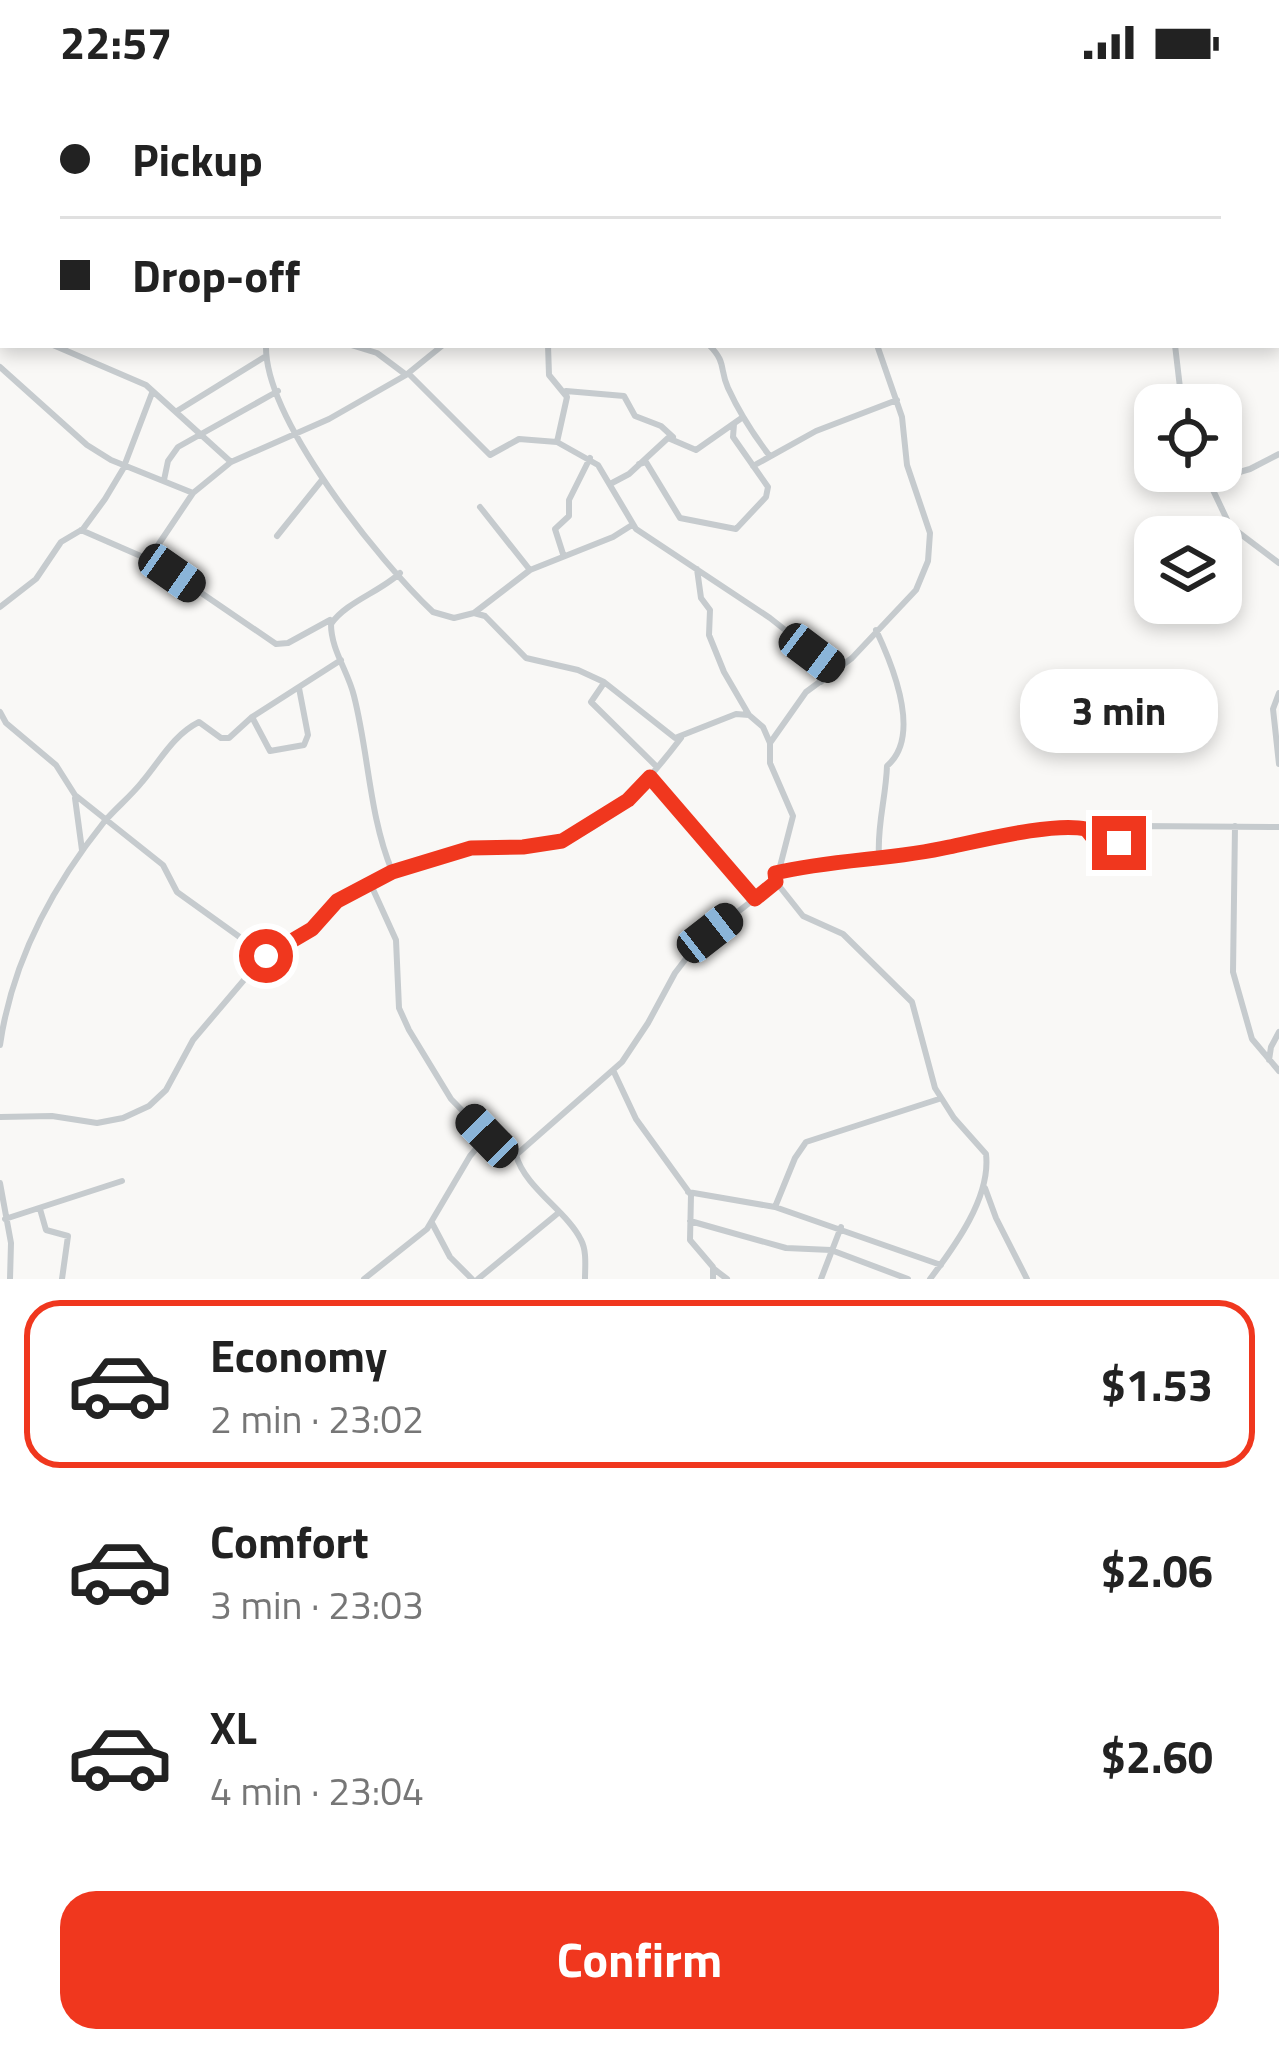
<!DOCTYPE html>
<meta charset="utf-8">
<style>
:root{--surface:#fff;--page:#f2f2f2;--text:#222;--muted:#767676;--line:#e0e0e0;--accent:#f0371e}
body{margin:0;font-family:"Titillium Web",sans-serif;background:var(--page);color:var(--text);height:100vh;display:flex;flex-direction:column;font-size:45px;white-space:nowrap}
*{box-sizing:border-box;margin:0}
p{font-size:39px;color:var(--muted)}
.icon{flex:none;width:66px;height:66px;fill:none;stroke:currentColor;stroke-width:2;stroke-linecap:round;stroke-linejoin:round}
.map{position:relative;height:1195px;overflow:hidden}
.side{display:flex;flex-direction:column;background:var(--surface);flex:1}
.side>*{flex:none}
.hud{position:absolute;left:0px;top:0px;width:1281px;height:264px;box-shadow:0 6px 18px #0003;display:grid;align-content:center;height:264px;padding:0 60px;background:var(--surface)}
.buttons{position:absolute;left:1134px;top:300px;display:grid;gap:24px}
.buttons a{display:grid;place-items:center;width:108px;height:108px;border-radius:24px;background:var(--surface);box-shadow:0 6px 18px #0003;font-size:60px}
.end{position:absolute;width:54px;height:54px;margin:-27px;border:15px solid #f0371e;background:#fff;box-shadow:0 0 0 6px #fff}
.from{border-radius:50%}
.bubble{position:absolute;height:84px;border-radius:36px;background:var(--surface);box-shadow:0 6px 18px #0003;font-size:39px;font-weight:700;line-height:84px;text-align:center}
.car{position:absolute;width:36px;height:72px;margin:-36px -18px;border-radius:15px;box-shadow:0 0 9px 3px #0007;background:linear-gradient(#222 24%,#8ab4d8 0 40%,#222 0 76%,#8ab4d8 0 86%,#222 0)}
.hud b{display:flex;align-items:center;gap:42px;height:114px;font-size:45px}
.hud b+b{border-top:3px solid var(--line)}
.hud i{width:30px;height:30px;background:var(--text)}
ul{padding:21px 0 0;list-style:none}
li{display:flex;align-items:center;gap:36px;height:168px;margin:0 24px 18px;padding:0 36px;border:6px solid transparent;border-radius:36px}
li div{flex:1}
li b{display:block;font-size:45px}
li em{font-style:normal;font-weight:700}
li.current{border-color:var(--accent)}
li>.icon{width:108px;height:108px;stroke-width:1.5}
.primary-button{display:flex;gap:24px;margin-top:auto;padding:24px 60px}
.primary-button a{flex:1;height:138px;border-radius:36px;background:var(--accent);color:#fff;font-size:48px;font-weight:700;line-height:138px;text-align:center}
.status{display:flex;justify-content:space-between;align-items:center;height:84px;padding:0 60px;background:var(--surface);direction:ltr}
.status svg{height:33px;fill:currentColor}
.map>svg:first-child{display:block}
</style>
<div class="status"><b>22:57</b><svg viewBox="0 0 49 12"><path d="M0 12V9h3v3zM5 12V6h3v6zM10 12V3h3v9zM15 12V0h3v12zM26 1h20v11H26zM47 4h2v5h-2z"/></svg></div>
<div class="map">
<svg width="1279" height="1195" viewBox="0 0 1279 1195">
<rect width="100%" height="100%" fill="#f9f8f6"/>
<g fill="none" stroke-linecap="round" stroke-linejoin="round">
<path stroke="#c6cbce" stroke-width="6" d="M 162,0 L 166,3
M 1142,0 L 1144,3
M 1241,0 L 1245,3
M 53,3 L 56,0
M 275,3 L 276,0
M 376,3 L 382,3
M 567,3 L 568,0
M 700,3 L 700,0
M 1192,3 L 1194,0
M 1278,25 L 1279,25
M 0,40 L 3,43
M 0,86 L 3,83
M 1278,89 L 1279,88
M 0,147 L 3,149
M 0,220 L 3,218
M 53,261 L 146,301 L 231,378
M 266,261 C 264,335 380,478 433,528 L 454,534 L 474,529 L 485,532 L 526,574 L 578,586 L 604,598 L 675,654 L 736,630 L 749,631 L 763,643 L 770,659 L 770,679 L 793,732 L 776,798 L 803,832 L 843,850 L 912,918 L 935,1004 L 954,1034 L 986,1070 C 991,1113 955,1162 930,1195
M 351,261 L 377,269 L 405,290
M 548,261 L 549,291 L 567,313 L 557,358 L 598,381 L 636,445 L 770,534 L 837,587
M 709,261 C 727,279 719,284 728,304 C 739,328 753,350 769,371
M 1175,261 L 1182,321
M 0,283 L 87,361 L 111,376 L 193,409 L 231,378 L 329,335 L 406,291 L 443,261
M 409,290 L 490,371 L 519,355 L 557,358
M 566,307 L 624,312 L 635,332 L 661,342 L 673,353
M 177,327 L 266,272
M 639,380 L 646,378 L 680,434 L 736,445 L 766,413 L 768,403 L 733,353 L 734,340
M 753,382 L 816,347 L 897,316
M 1204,387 L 1230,442 L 1279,479
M 164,396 L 168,377 L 178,363 L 278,307
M 1208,397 L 1250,385 L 1279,370
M 612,399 L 629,390 L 668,354 L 696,366 L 743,333
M 480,423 L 530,486
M 81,446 L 159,480 L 276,560 L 288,559 L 330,536
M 277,452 L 322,396
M 563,470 L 555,445 L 569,432 L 569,416 L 590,374
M 148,476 L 193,409
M 697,485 L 701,514 L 710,526 L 709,551 L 724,588 L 749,631
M 0,523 L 36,495 L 61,458 L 83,445 L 105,415 L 123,385 L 152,309
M 474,529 L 530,486 L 613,453 L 632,441
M 876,546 C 893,582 922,652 887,682 C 886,713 877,741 879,771
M 813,572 L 821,598
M 604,599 L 591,618 L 657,683
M 1279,609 L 1273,625 L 1279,680
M 0,628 L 6,639 L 56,681 L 75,711 L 163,781 L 177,808 L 266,872
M 252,633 L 270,667 L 304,661 L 308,651 L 299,604
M 770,659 L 806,608 L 852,574 L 916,506 L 928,477 L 930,449 L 907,381 L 902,333 L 877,261
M 650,693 L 755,815
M 75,714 L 82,766
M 1235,742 L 1233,888 L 1252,955 L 1279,987
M 392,787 C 369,731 369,671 354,612 C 348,587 331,566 331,540 C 346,518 380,508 400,489
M 776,789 C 833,776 890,775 946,764 C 981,757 1053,737 1086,745 L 1097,763 L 1111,767 L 1139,742 L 1279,743
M 371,801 L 396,856 L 399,924 L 409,946 L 451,1015 L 487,1052 L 516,1071
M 0,961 C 12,878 52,803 104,738 C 116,724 131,712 142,698 C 160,677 173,651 199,638 L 221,654 L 229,654 L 252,633 L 341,576
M 1269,976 L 1271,963 L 1279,948
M 613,986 L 636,1035 L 691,1111 L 690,1156 L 713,1183 L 713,1195
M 0,1033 L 52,1032 L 97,1039 L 123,1034 L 149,1022 L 166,1006 L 193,956 L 255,883 C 271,867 291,860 309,847 C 322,838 329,822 342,814 C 375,793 414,778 453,768 C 484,760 514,766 546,761 C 604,752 648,697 681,654
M 0,1099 L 11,1159 L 10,1195
M 985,1104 L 996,1134 L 1027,1195
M 688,1108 L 775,1123 L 941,1181
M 775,1123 L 795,1074 L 806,1058 L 939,1015
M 40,1125 L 46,1146 L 68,1152 L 62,1195
M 5,1135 L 122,1097
M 690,1137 L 786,1164 L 831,1166 L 908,1195
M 432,1139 L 450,1173 L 472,1195
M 714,1185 L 727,1195
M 364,1195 L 427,1145 L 470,1072 L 487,1052
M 478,1195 L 557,1130
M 585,1195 C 585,1183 587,1167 581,1156 C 567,1127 525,1104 516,1071 L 622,978 L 648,939 L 675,889 L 698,859 L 776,798
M 821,1195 L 841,1143"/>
</g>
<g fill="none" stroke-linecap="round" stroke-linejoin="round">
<path stroke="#f0371e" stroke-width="15" d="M 266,872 L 312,845 L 337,817 L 392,788 L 471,764 L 523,763 L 562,757 L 628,716 L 650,693 L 755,815 L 776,798 L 775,789 C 834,775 893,776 949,763 C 983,756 1054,738 1086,745 L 1103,766 L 1112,767 L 1119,759"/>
</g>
</svg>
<div class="buttons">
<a><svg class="icon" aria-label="locate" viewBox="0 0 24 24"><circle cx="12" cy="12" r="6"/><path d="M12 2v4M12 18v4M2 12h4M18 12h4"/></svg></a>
<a><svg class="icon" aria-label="layers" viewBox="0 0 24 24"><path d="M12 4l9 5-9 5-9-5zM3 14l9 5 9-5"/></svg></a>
</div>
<i class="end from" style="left:266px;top:872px"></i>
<i class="end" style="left:1119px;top:759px"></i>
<div class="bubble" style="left:1020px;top:585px;width:198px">3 min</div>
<i class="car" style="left:172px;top:489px;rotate:125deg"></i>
<i class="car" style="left:812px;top:569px;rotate:127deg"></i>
<i class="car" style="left:710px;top:849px;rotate:52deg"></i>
<i class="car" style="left:487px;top:1052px;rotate:316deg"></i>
<div class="hud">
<b><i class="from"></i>Pickup</b>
<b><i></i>Drop-off</b>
</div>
</div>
<section class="side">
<ul>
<li class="current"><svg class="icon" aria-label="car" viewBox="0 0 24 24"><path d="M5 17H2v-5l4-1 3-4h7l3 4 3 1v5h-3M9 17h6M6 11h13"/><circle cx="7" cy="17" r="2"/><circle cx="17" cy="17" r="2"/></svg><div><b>Economy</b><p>2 min · 23:02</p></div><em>$1.53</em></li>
<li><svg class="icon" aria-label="car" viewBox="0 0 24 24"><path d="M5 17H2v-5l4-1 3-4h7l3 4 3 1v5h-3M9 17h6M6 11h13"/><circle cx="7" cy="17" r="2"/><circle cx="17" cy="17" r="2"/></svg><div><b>Comfort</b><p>3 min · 23:03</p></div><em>$2.06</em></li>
<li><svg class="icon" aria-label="car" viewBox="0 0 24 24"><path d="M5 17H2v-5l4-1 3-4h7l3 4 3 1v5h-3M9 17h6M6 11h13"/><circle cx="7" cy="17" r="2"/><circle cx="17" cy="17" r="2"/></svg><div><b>XL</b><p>4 min · 23:04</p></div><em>$2.60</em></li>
</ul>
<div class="primary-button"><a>Confirm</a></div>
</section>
